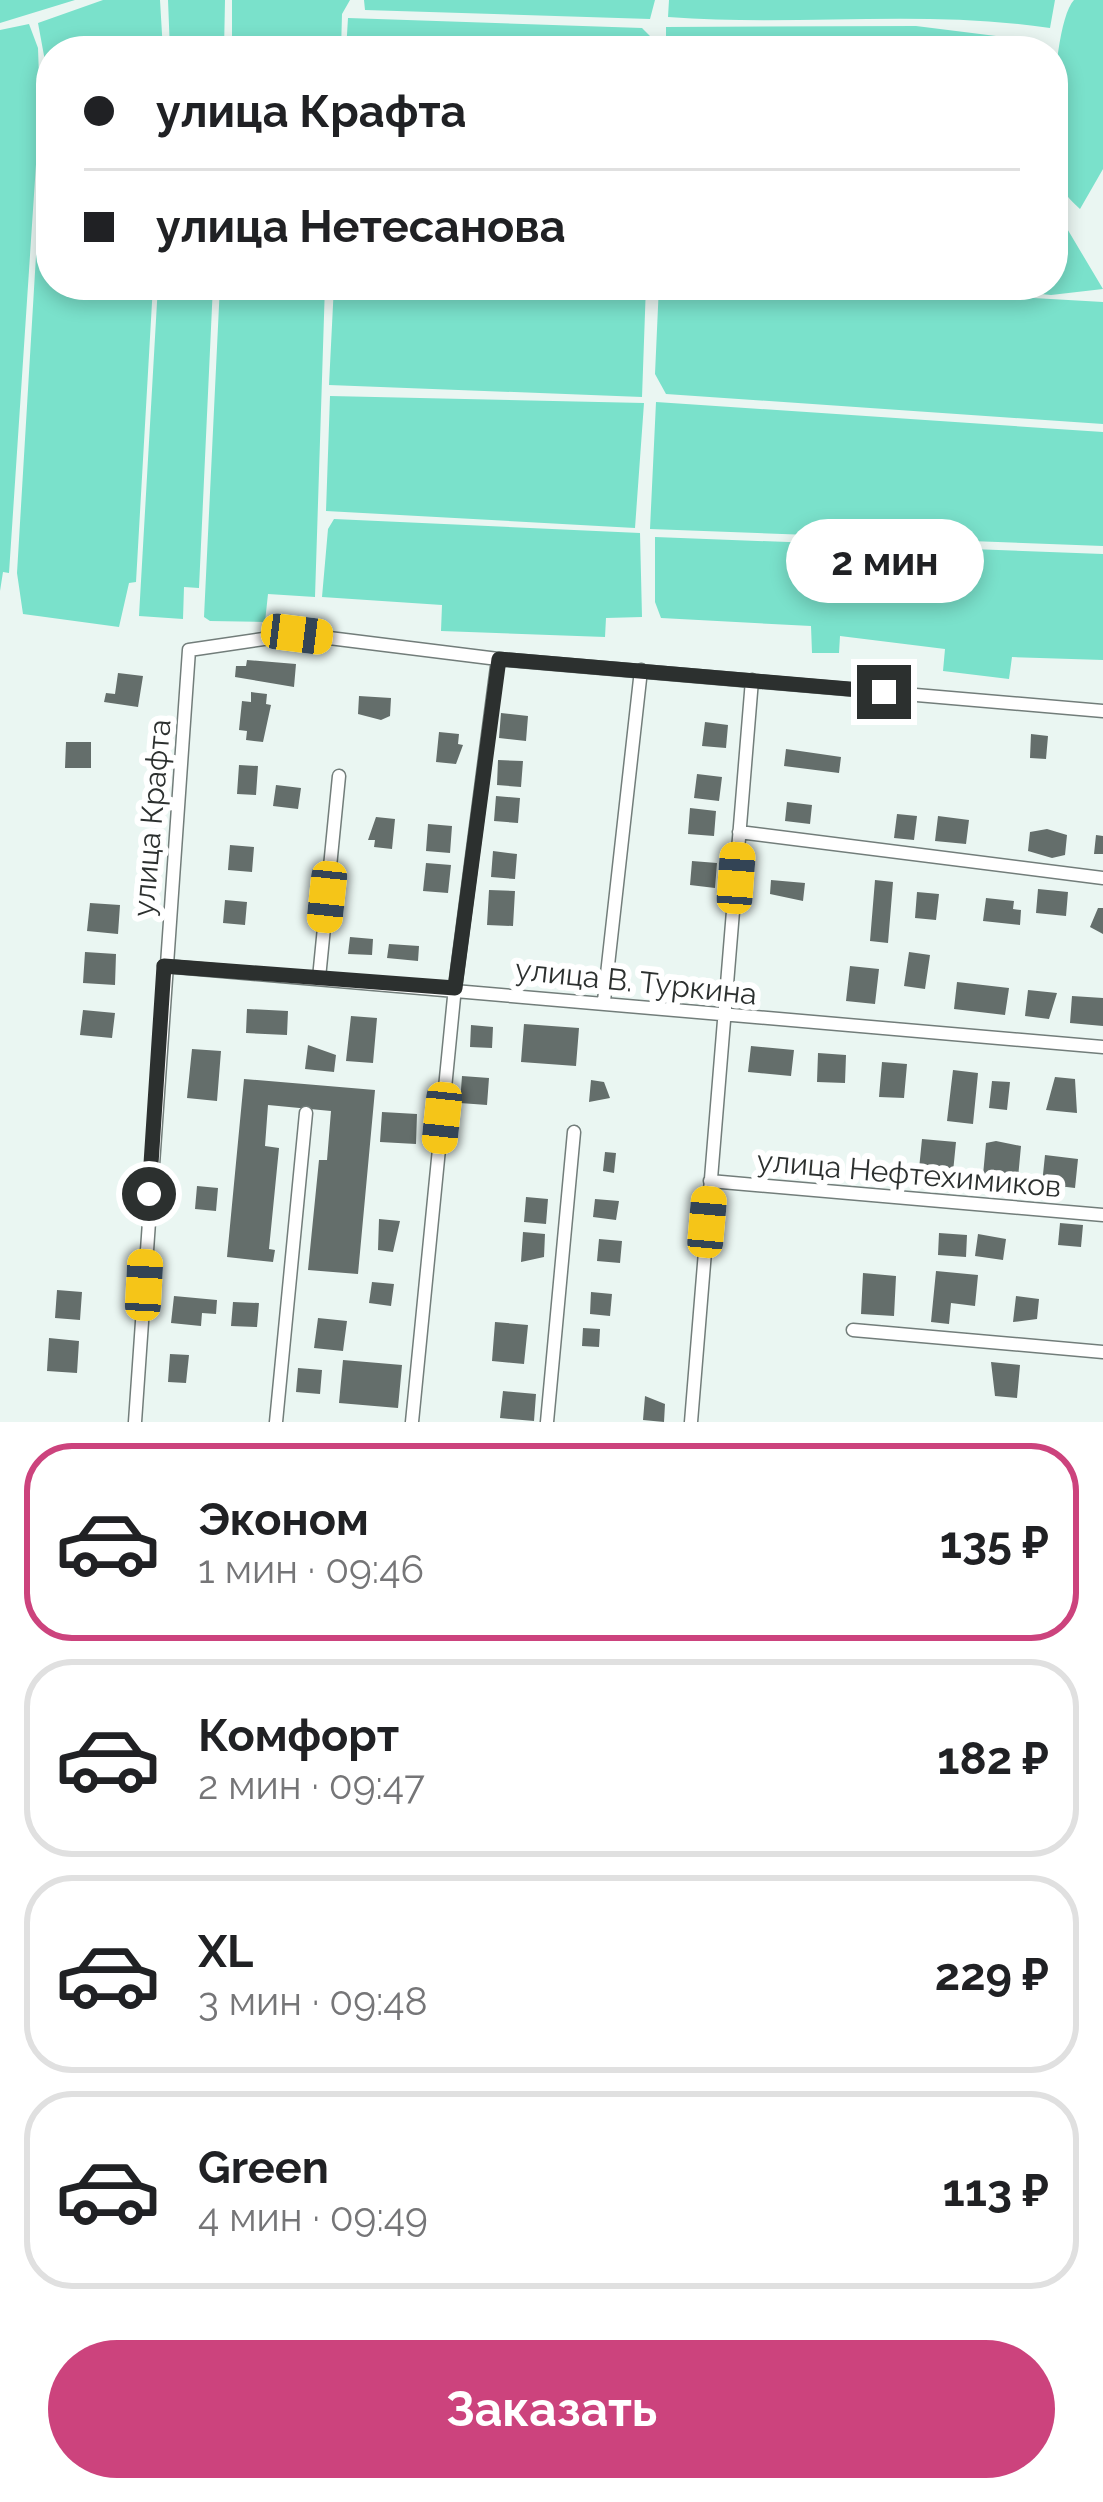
<!DOCTYPE html>
<html lang="ru">
<meta charset="utf-8">
<style>
:root{--surface:#fff;--page:#f2f2f2;--text:#202124;--muted:#757577;--line:#e0e0e0;--accent:#cc437d}
body{margin:0;font-family:Raleway,sans-serif;background:var(--page);color:var(--text);height:100vh;display:flex;flex-direction:column;font-size:45px;white-space:nowrap}
*{box-sizing:border-box;margin:0}
p{font-size:39px;color:var(--muted)}
.icon{flex:none;width:66px;height:66px;fill:none;stroke:currentColor;stroke-width:2;stroke-linecap:round;stroke-linejoin:round}
.map{position:relative;height:1422px;overflow:hidden}
.details{display:flex;flex-direction:column;background:var(--surface);flex:1}
.details>*{flex:none}
.banner{position:absolute;left:36px;top:36px;width:1032px;height:264px;border-radius:48px;box-shadow:0 6px 18px #0003;display:grid;align-content:center;height:264px;padding:0 48px;background:var(--surface)}
.end{position:absolute;width:54px;height:54px;margin:-27px;border:15px solid #2c302f;background:#fff;box-shadow:0 0 0 6px #fff}
.from{border-radius:50%}
.bubble{position:absolute;height:84px;border-radius:42px;background:var(--surface);box-shadow:0 6px 18px #0003;font-size:39px;font-weight:700;line-height:84px;text-align:center}
.car{position:absolute;width:36px;height:72px;margin:-36px -18px;border-radius:15px;box-shadow:0 0 9px 3px #0007;background:linear-gradient(#f5c518 24%,#345 0 40%,#f5c518 0 76%,#345 0 86%,#f5c518 0)}
.banner b{display:flex;align-items:center;gap:42px;height:114px;font-size:45px}
.banner b+b{border-top:3px solid var(--line)}
.banner i{width:30px;height:30px;background:var(--text)}
ul{padding:21px 0 0;list-style:none}
li{display:flex;align-items:center;gap:36px;height:198px;margin:0 24px 18px;padding:0 24px;border:6px solid var(--line);border-radius:48px}
li div{flex:1}
li b{display:block;font-size:45px}
li em{font-style:normal;font-weight:700}
li.on{border-color:var(--accent)}
li>.icon{width:108px;height:108px;stroke-width:1.5}
.primary-button{display:flex;gap:24px;margin-top:auto;padding:24px 48px}
.primary-button a{flex:1;height:138px;border-radius:72px;background:var(--accent);color:#fff;font-size:48px;font-weight:700;line-height:138px;text-align:center}
.map>svg:first-child{display:block}
</style>
<div class="map">
<svg width="1103" height="1422" viewBox="0 0 1103 1422">
<rect width="100%" height="100%" fill="#eaf6f2"/>
<path fill="#7ae1cb" d="M 0,0 L 75,0 L 0,23 Z
M 103,0 L 160,0 L 163,51 L 51,51 L 51,285 L 153,285 L 136,582 L 129,583 L 119,627 L 23,614 L 17,573 L 44,122 L 45,61 L 38,23 Z
M 168,0 L 225,0 L 224,51 L 170,51 Z
M 232,0 L 350,0 L 342,14 L 341,51 L 232,51 Z
M 364,0 L 655,0 L 650,19 L 365,10 Z
M 669,0 L 1055,0 L 1050,28 C 923,9 795,27 668,17 Z
M 1074,0 L 1103,0 L 1103,169 L 1080,209 C 1071,201 1061,190 1057,179 C 1048,146 1054,21 1074,0 Z
M 348,18 L 642,28 L 652,38 L 652,51 L 346,51 Z
M 29,24 L 38,48 L 40,104 L 9,573 L 3,572 L 0,591 L 0,30 Z
M 916,26 L 1035,41 L 1041,51 L 666,51 L 666,27 Z
M 1053,205 L 1103,289 L 1051,295 L 950,285 L 1053,285 Z
M 158,285 L 213,285 L 199,588 L 184,587 L 183,619 L 139,616 Z
M 220,285 L 325,285 L 315,597 L 268,594 L 265,622 L 210,621 L 204,617 Z
M 334,285 L 646,285 L 642,397 L 329,385 Z
M 659,285 L 809,285 L 1103,302 L 1103,424 L 666,394 L 655,374 Z
M 330,396 L 644,403 L 635,528 L 326,511 Z
M 656,402 L 1103,432 L 1103,546 L 650,529 Z
M 334,519 L 640,533 L 642,617 L 606,618 L 605,637 L 441,631 L 442,605 L 322,597 L 328,529 Z
M 655,537 L 1103,554 L 1103,660 L 1012,657 L 1009,679 L 943,671 L 945,649 L 840,636 L 839,653 L 812,653 L 811,626 L 661,618 L 655,602 Z"/>
<path fill="#646e6b" d="M 247,660 L 296,664 L 294,687 L 235,677 L 236,666 L 246,666 Z
M 118,673 L 143,676 L 138,707 L 104,702 L 106,693 L 115,694 Z
M 251,692 L 267,694 L 266,704 L 271,705 L 263,742 L 246,740 L 247,731 L 239,730 L 242,701 L 251,702 Z
M 359,696 L 391,698 L 390,716 L 381,720 L 358,714 Z
M 501,713 L 528,716 L 526,741 L 499,738 Z
M 705,722 L 728,725 L 726,748 L 702,746 Z
M 439,732 L 459,734 L 458,744 L 463,745 L 456,764 L 436,762 Z
M 1031,734 L 1048,736 L 1046,759 L 1030,758 Z
M 66,742 L 91,742 L 91,768 L 65,768 Z
M 786,749 L 841,757 L 839,773 L 784,766 Z
M 498,760 L 523,761 L 521,787 L 497,785 Z
M 239,765 L 258,766 L 256,795 L 237,794 Z
M 697,774 L 722,777 L 719,801 L 694,798 Z
M 276,785 L 301,788 L 298,809 L 273,806 Z
M 496,796 L 520,798 L 518,823 L 494,821 Z
M 787,802 L 812,805 L 810,824 L 785,821 Z
M 690,808 L 716,811 L 714,836 L 688,834 Z
M 897,814 L 917,816 L 914,840 L 894,838 Z
M 938,816 L 969,820 L 966,844 L 935,841 Z
M 376,817 L 395,819 L 392,849 L 374,847 L 375,840 L 368,840 Z
M 428,824 L 452,826 L 450,853 L 426,851 Z
M 1047,829 L 1067,835 L 1065,855 L 1052,858 L 1028,851 L 1030,832 Z
M 1096,835 L 1103,836 L 1103,854 L 1094,854 Z
M 230,845 L 254,847 L 252,872 L 228,870 Z
M 493,851 L 517,854 L 515,879 L 491,877 Z
M 692,861 L 717,863 L 715,888 L 690,885 Z
M 426,863 L 451,865 L 448,893 L 423,891 Z
M 771,880 L 805,883 L 803,901 L 770,894 Z
M 875,880 L 893,882 L 888,943 L 870,941 Z
M 1038,889 L 1068,892 L 1066,916 L 1036,913 Z
M 489,890 L 515,891 L 513,926 L 487,925 Z
M 917,892 L 939,894 L 936,920 L 915,918 Z
M 986,898 L 1014,901 L 1013,909 L 1021,910 L 1020,925 L 983,921 Z
M 225,900 L 247,902 L 245,925 L 223,923 Z
M 90,903 L 120,905 L 118,934 L 87,931 Z
M 1098,908 L 1103,908 L 1103,934 L 1090,927 Z
M 350,937 L 373,939 L 372,955 L 348,954 Z
M 389,944 L 419,946 L 418,961 L 387,958 Z
M 85,952 L 116,954 L 115,985 L 83,983 Z
M 909,952 L 930,955 L 925,989 L 904,986 Z
M 850,966 L 879,969 L 875,1004 L 846,1001 Z
M 957,982 L 1009,988 L 1005,1015 L 954,1009 Z
M 1028,990 L 1057,993 L 1049,1019 L 1025,1016 Z
M 1072,996 L 1103,998 L 1103,1026 L 1070,1023 Z
M 247,1009 L 288,1011 L 287,1035 L 246,1033 Z
M 83,1010 L 115,1013 L 112,1038 L 80,1035 Z
M 351,1016 L 377,1018 L 373,1063 L 346,1061 Z
M 524,1024 L 579,1028 L 576,1066 L 521,1062 Z
M 471,1025 L 493,1027 L 492,1048 L 470,1047 Z
M 308,1045 L 336,1055 L 334,1072 L 305,1069 Z
M 751,1046 L 794,1050 L 791,1076 L 748,1072 Z
M 192,1049 L 221,1051 L 217,1101 L 187,1098 Z
M 818,1053 L 846,1055 L 845,1083 L 817,1082 Z
M 882,1062 L 907,1064 L 904,1098 L 879,1097 Z
M 953,1070 L 978,1073 L 973,1124 L 947,1121 Z
M 462,1076 L 489,1078 L 487,1105 L 460,1103 Z
M 1055,1077 L 1075,1079 L 1077,1113 L 1046,1110 Z
M 244,1079 L 375,1090 L 358,1274 L 308,1270 L 319,1160 L 327,1160 L 331,1111 L 268,1105 L 265,1146 L 279,1148 L 269,1249 L 275,1250 L 273,1262 L 227,1257 Z
M 591,1080 L 604,1082 L 610,1098 L 589,1102 Z
M 992,1081 L 1010,1082 L 1007,1110 L 989,1108 Z
M 382,1112 L 417,1114 L 416,1144 L 380,1142 Z
M 922,1139 L 956,1142 L 953,1172 L 919,1169 Z
M 996,1141 L 1021,1146 L 1018,1178 L 1010,1177 L 1009,1190 L 993,1188 L 994,1176 L 983,1175 L 986,1143 Z
M 605,1152 L 616,1153 L 614,1173 L 603,1171 Z
M 1045,1155 L 1078,1159 L 1075,1188 L 1042,1184 Z
M 197,1186 L 218,1188 L 216,1211 L 195,1209 Z
M 526,1197 L 548,1199 L 546,1224 L 524,1222 Z
M 595,1199 L 619,1201 L 616,1220 L 593,1217 Z
M 379,1219 L 400,1221 L 393,1252 L 378,1250 Z
M 1060,1223 L 1083,1225 L 1081,1247 L 1058,1245 Z
M 523,1232 L 545,1234 L 544,1257 L 521,1262 Z
M 939,1233 L 967,1235 L 966,1257 L 938,1255 Z
M 978,1234 L 1006,1239 L 1003,1260 L 975,1256 Z
M 599,1239 L 622,1241 L 620,1263 L 597,1261 Z
M 936,1271 L 978,1275 L 975,1306 L 951,1303 L 949,1324 L 931,1322 Z
M 863,1273 L 896,1276 L 894,1316 L 861,1314 Z
M 372,1282 L 394,1284 L 391,1306 L 369,1303 Z
M 57,1290 L 82,1292 L 80,1320 L 55,1318 Z
M 591,1292 L 612,1294 L 610,1316 L 590,1314 Z
M 174,1296 L 217,1300 L 216,1314 L 202,1313 L 201,1326 L 171,1323 Z
M 1016,1296 L 1039,1299 L 1037,1319 L 1013,1322 Z
M 233,1302 L 259,1303 L 257,1327 L 231,1326 Z
M 318,1318 L 347,1321 L 343,1351 L 314,1348 Z
M 495,1322 L 528,1325 L 524,1364 L 492,1361 Z
M 583,1328 L 600,1329 L 599,1347 L 582,1346 Z
M 49,1338 L 79,1341 L 77,1373 L 47,1371 Z
M 170,1354 L 189,1355 L 186,1383 L 168,1382 Z
M 343,1360 L 402,1365 L 398,1408 L 339,1403 Z
M 991,1362 L 1020,1365 L 1017,1398 L 995,1396 Z
M 298,1368 L 322,1370 L 320,1394 L 296,1392 Z
M 503,1391 L 536,1394 L 534,1421 L 500,1418 Z
M 645,1396 L 665,1404 L 664,1422 L 643,1420 Z"/>
<g fill="none" stroke-linecap="round" stroke-linejoin="round">
<defs>
<path id="minor" d="M 739,832 L 1103,878
M 164,966 L 1103,1047
M 319,978 L 339,776
M 604,1001 L 641,670
M 710,1181 L 1103,1215
M 853,1330 L 1103,1352
M 135,1422 L 189,650 L 297,634 L 498,659 L 1103,711
M 276,1422 L 306,1113
M 412,1422 L 455,987 L 498,659
M 547,1422 L 574,1132
M 691,1422 L 752,680"/>
</defs>
<use href="#minor" stroke="#727d7a" stroke-width="15"/>
<use href="#minor" stroke="#fff" stroke-width="12"/>
</g>
<g fill="none" stroke-linecap="round" stroke-linejoin="round">
<path stroke="#2c302f" stroke-width="15" d="M 149,1194 L 164,966 L 455,988 L 499,659 L 884,692"/>
</g>
<g text-anchor="middle" stroke-width="12" stroke-linejoin="round" paint-order="stroke">
<g font-size="30" fill="#2c302f" stroke="#fff">
<text transform="translate(152 818) rotate(-85)" y="10">улица Крафта</text>
<text transform="translate(636 982) rotate(6)" y="10">улица В. Туркина</text>
<text transform="translate(909 1174) rotate(5)" y="10">улица Нефтехимиков</text>
</g>
</g>
</svg>
<i class="end from" style="left:149px;top:1194px"></i>
<i class="end" style="left:884px;top:692px"></i>
<div class="bubble" style="left:786px;top:519px;width:198px">2 мин</div>
<i class="car" style="left:297px;top:634px;rotate:97deg"></i>
<i class="car" style="left:736px;top:878px;rotate:4deg"></i>
<i class="car" style="left:327px;top:897px;rotate:186deg"></i>
<i class="car" style="left:442px;top:1118px;rotate:186deg"></i>
<i class="car" style="left:707px;top:1222px;rotate:5deg"></i>
<i class="car" style="left:144px;top:1285px;rotate:3deg"></i>
<div class="banner">
<b><i class="from"></i>улица Крафта</b>
<b><i></i>улица Нетесанова</b>
</div>
</div>
<section class="details">
<ul>
<li class="on"><svg class="icon" aria-label="car" viewBox="0 0 24 24"><path d="M5 17H2v-5l4-1 3-4h7l3 4 3 1v5h-3M9 17h6M6 11h13"/><circle cx="7" cy="17" r="2"/><circle cx="17" cy="17" r="2"/></svg><div><b>Эконом</b><p>1 мин · 09:46</p></div><em>135 ₽</em></li>
<li><svg class="icon" aria-label="car" viewBox="0 0 24 24"><path d="M5 17H2v-5l4-1 3-4h7l3 4 3 1v5h-3M9 17h6M6 11h13"/><circle cx="7" cy="17" r="2"/><circle cx="17" cy="17" r="2"/></svg><div><b>Комфорт</b><p>2 мин · 09:47</p></div><em>182 ₽</em></li>
<li><svg class="icon" aria-label="car" viewBox="0 0 24 24"><path d="M5 17H2v-5l4-1 3-4h7l3 4 3 1v5h-3M9 17h6M6 11h13"/><circle cx="7" cy="17" r="2"/><circle cx="17" cy="17" r="2"/></svg><div><b>XL</b><p>3 мин · 09:48</p></div><em>229 ₽</em></li>
<li><svg class="icon" aria-label="car" viewBox="0 0 24 24"><path d="M5 17H2v-5l4-1 3-4h7l3 4 3 1v5h-3M9 17h6M6 11h13"/><circle cx="7" cy="17" r="2"/><circle cx="17" cy="17" r="2"/></svg><div><b>Green</b><p>4 мин · 09:49</p></div><em>113 ₽</em></li>
</ul>
<div class="primary-button"><a>Заказать</a></div>
</section>
